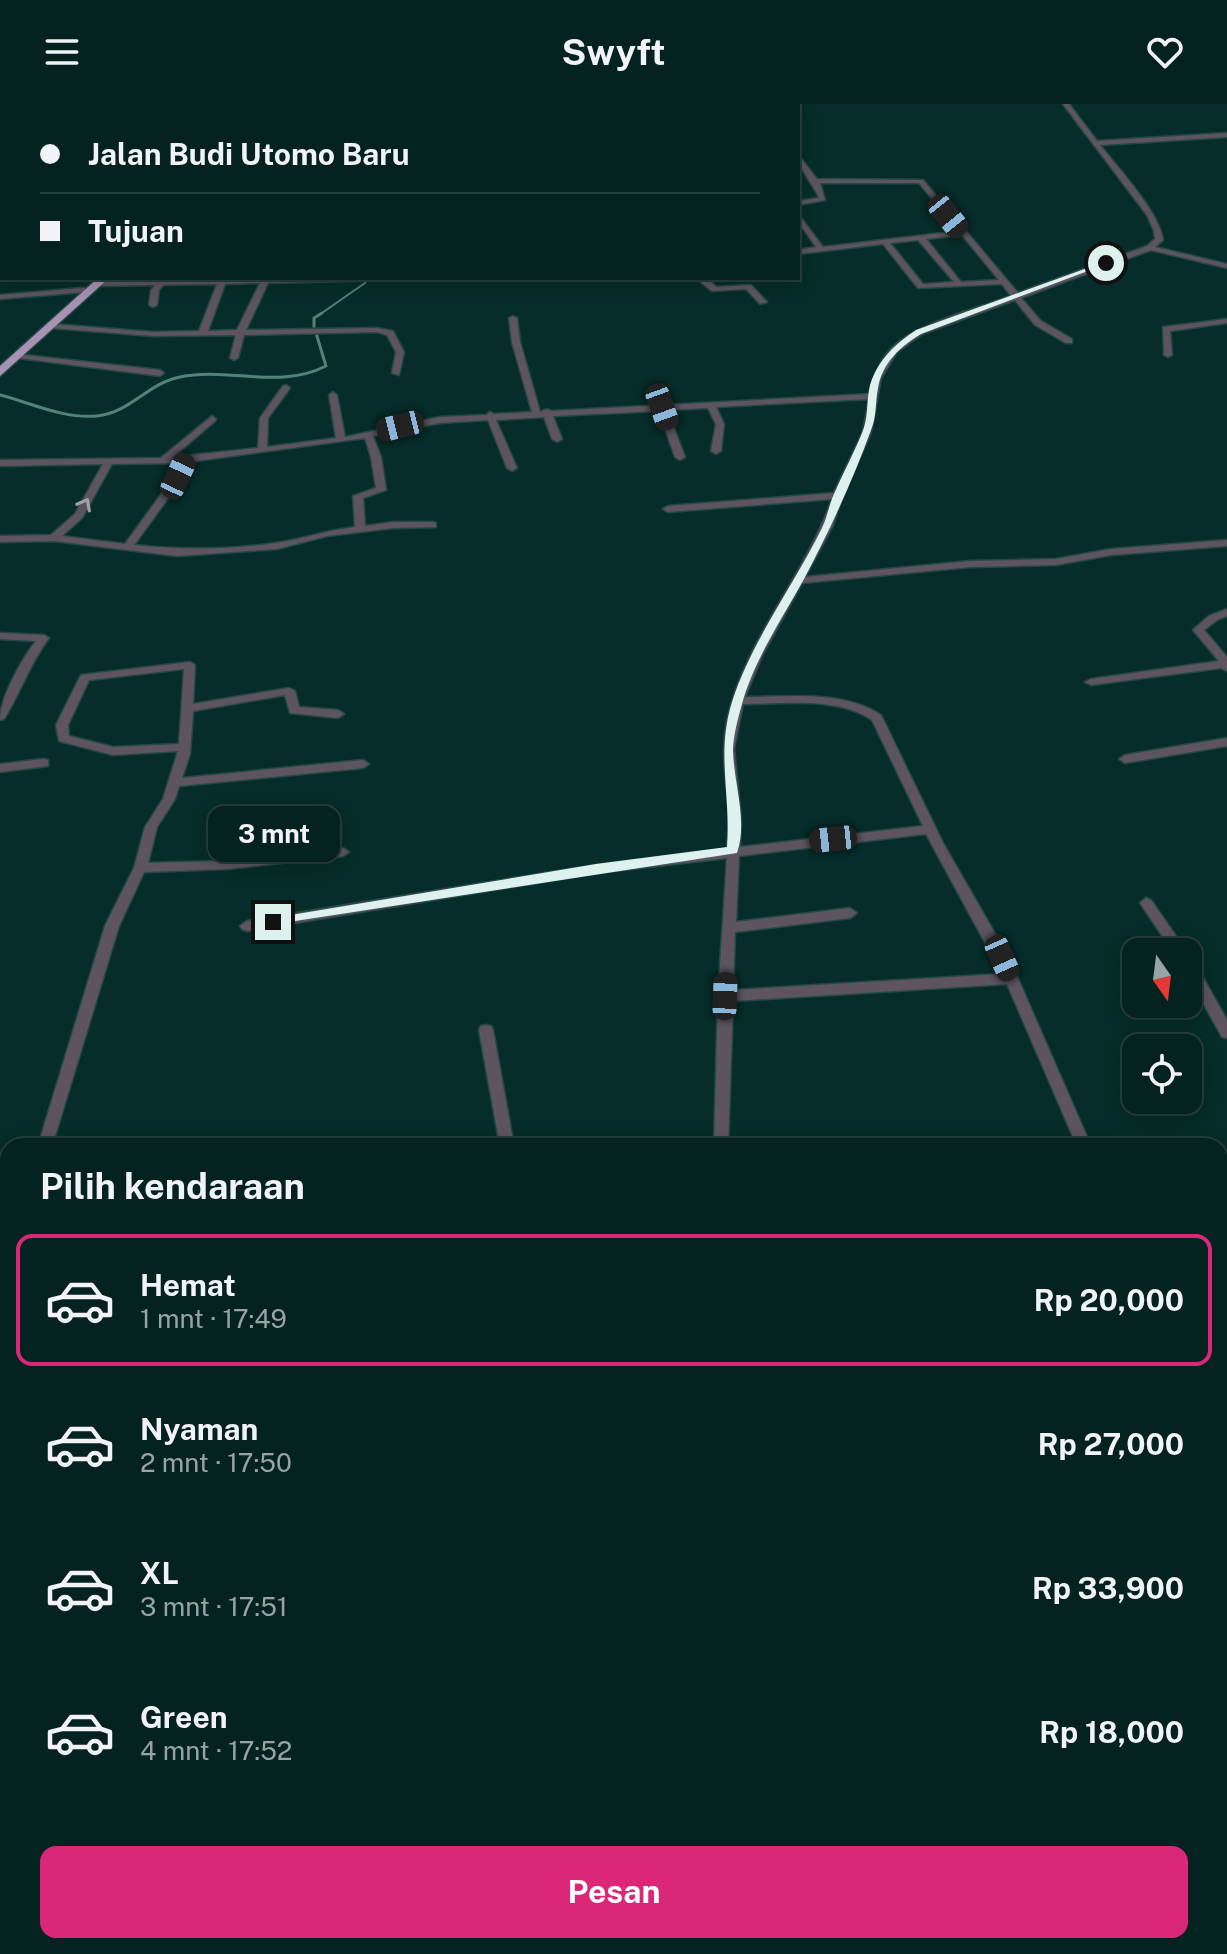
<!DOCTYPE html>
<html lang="id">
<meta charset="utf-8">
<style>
:root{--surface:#04221f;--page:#122f2c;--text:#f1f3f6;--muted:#97a4a4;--line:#253f3d;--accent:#db2777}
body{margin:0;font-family:"Public Sans",sans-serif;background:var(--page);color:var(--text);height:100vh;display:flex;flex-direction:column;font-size:30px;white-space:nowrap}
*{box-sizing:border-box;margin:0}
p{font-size:26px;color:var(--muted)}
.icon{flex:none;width:44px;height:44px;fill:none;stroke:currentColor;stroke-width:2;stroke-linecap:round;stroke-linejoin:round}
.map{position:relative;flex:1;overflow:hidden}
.drawer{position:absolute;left:0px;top:1034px;width:1228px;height:816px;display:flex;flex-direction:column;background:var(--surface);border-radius:24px 24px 0 0;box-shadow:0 4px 20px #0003,0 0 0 2px var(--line)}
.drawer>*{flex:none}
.banner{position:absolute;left:0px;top:0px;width:800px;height:176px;box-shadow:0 4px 20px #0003,0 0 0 2px var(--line);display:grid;align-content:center;height:176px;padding:0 40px;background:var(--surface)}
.needle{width:52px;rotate:166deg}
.fabs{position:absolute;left:1122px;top:834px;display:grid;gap:16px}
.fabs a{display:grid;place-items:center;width:80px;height:80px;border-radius:16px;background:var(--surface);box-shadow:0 4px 20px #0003,0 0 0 2px var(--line);font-size:40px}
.end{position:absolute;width:36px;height:36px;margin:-18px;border:10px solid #ddf1ee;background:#111;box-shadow:0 0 0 4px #111}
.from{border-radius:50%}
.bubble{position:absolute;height:56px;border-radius:16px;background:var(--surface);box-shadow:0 4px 20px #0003,0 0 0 2px var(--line);font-size:26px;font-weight:700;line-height:56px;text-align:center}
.car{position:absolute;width:24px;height:48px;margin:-24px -12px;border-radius:10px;box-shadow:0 0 6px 2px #0007;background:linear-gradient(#222 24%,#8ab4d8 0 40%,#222 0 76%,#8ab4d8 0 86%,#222 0)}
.banner b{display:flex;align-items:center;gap:28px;height:76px;font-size:30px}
.banner b+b{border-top:2px solid var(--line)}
.banner i{width:20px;height:20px;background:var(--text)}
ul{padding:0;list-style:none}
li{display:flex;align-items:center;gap:24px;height:132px;margin:0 16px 12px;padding:0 24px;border:4px solid transparent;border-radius:16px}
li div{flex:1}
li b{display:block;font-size:30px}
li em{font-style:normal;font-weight:700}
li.active{border-color:var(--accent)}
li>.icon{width:72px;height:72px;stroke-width:1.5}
h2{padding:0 40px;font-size:36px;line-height:96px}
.button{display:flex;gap:16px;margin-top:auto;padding:16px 40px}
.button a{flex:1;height:92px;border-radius:16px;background:var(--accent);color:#fff;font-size:32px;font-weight:700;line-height:92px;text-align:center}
header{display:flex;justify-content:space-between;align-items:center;height:104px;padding:0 40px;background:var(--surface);font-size:36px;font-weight:700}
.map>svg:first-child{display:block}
</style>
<header><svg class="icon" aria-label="menu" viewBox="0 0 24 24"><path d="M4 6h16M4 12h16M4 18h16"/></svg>Swyft<svg class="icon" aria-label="heart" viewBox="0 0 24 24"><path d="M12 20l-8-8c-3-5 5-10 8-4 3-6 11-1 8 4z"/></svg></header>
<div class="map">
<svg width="1227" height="1850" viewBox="0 0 1227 1850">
<rect width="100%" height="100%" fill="#062d29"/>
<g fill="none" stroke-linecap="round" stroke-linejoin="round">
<path stroke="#55817b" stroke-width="2" d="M 262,0 L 268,2
M 623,2 L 630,0
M 319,211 L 365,179 L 367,174"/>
<path stroke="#55817b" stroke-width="3" d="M 314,223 L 314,214 L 322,209
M 0,291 C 31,299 64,315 97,312 C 130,309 148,279 180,273 C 229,263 279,286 326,262 L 316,229"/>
<defs>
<path id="minor" d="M 183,0 L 198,2 L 183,2 Z
M 1063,0 L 1069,0 L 1097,37 L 1227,29 L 1227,33 L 1100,41 C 1118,64 1159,108 1163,136 L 1155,143 L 1227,160 L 1227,164 L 1151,146 L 1021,194 L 1041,217 L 1072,235 L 1072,239 L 1066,239 L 1035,221 L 1015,196 L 922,230 L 897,248 L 881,274 L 871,328 L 841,396 L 833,421 L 805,473 L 970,457 L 1056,455 L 1111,445 L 1227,436 L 1227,442 L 1111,451 L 1056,461 L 970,463 L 802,479 L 763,550 L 745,593 C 789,593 843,586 881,611 L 943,739 L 1009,854 L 1091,1042 L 1077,1042 L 1007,880 L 733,897 L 728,1042 L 714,1042 L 718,892 L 727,754 L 596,769 L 247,827 L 242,825 L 240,822 L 247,817 L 596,761 L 727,745 C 728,735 729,724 729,714 C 728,680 720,652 727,617 C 744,537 805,472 832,395 L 668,408 L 663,405 L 668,402 L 834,389 L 863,328 L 869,295 L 716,303 L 724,320 L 721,347 L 716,350 L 711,347 L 716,320 L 708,304 L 667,306 L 685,353 L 680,356 L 675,353 L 659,307 L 553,312 L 562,335 L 557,338 L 552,335 L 544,313 L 496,316 L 517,364 L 512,367 L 507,364 L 488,316 L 440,319 L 373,332 L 381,353 L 386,386 L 363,394 L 365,422 L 393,418 L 433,418 L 436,419 L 436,423 L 393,424 L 327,432 L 277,445 L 177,452 L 54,437 L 0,438 L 0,432 L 51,431 L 75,410 L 103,360 L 0,362 L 0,356 L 161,354 L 212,312 L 216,315 L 215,317 L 173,353 L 258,344 L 260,314 L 283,282 L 286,281 L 290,284 L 268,314 L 267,343 L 336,334 L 329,291 L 333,288 L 337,291 L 345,333 L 440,313 L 486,311 L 490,308 L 494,310 L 532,308 L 512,238 L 509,214 L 513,212 L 517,214 L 520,238 L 540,308 L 547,305 L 551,307 L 870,290 C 873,274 880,257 891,245 C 914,220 979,204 1011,192 L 1002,180 L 918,184 L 883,140 L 798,150 L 798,146 L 816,143 L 798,117 L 798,110 L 823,143 L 959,127 L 919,79 L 820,79 L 825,96 L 798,101 L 798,97 L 819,94 C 814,81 798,64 798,51 L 817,75 L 923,76 L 1018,189 L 1147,142 L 1155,135 L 1154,127 L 1147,111 ZM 962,131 L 999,176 L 961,178 L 926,135 ZM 919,136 L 919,137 L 954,178 L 923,180 L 890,139 ZM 365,334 L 371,353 L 376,384 L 353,392 L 355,423 C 328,426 303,435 276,439 C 230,446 181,446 134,441 L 177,382 L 188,358 ZM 179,359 L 167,382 L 125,440 L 62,432 L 82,414 L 112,360 ZM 743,600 C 784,600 837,592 872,616 L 923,722 L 740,743 L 741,715 L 734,645 ZM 926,730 L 1002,870 L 733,886 L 735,828 L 850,814 L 857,809 L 850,804 L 736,818 L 739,752 Z
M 2,22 L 2,29 L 0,30 L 0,23 Z
M 0,37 L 2,37 L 2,41 L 0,41 Z
M 2,54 L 2,59 L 0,59 L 0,55 Z
M 0,71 L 2,71 L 2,75 L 0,75 Z
M 0,89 L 2,89 L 2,93 L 0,93 Z
M 0,108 L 2,108 L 2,112 L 0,112 Z
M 273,174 L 387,174 L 383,176 L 268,179 L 246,226 L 377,224 L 393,227 L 404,248 L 399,271 L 392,269 L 396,248 L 387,231 L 377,228 L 244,231 L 238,254 L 234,256 L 230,254 L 236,231 L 153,232 L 51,224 L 47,222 L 51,220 L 153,228 L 199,227 L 217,180 L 163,181 L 159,186 L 157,201 L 153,203 L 149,201 L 151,186 L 155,181 L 96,182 L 92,180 L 96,178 ZM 260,179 L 237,226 L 208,227 L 225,180 Z
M 696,174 L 705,174 L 717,183 L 751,181 L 767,198 L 760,200 L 746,185 L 712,187 Z
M 82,184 L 85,184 L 85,188 L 0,195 L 0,191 Z
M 1227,215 L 1227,219 L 1170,227 L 1172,251 L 1168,253 L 1164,251 L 1163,223 Z
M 15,250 L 160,266 L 164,269 L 160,272 L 18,254 L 14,252 Z
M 1227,505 L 1227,512 L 1217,516 L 1204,526 L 1227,553 L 1227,567 L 1221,564 L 1091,581 L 1085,578 L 1091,575 L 1219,557 L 1193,526 L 1209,512 Z
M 0,529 L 44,531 L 49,534 C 30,559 21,588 4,615 L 0,616 C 0,593 22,555 36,537 L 0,535 Z
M 190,558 L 195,561 L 193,600 L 289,584 L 295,587 L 299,603 L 338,606 L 344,610 L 338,614 L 290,609 L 285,591 L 193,607 L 190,650 L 182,674 L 363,656 L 369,660 L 363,664 L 179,682 L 175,695 L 157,723 L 148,759 L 228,757 L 343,744 L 349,748 L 343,752 L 228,765 L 144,768 L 119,822 L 52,1042 L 38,1042 L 105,822 L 134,764 L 145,723 L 163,695 L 178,647 L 113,651 L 59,637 L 56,621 L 81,571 ZM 184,565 L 179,640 L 113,643 L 69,632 L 68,621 L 89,576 Z
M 1227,634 L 1227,642 L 1125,659 L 1119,655 L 1125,651 Z
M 44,655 L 48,656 L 48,662 L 0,668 L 0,660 Z
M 1146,794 L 1151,796 L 1187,848 L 1173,848 L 1140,799 Z
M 1188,855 L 1193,856 L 1227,916 L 1227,934 L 1222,933 L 1188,872 Z
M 486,921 L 491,922 L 493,926 L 514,1042 L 500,1042 L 479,926 L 481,922 Z
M 1227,1102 L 1227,1116 L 1220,1117 L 1220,1103 Z
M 1227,1118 L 1227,1132 L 1220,1133 L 1220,1119 Z
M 8,1140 L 8,1154 L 0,1155 L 0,1141 Z
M 8,1159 L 8,1173 L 0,1174 L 0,1160 Z
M 1220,1202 L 1227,1206 L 1227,1230 L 1220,1225 Z
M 1227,1482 L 1227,1500 L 1220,1501 L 1220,1483 Z
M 8,1656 L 8,1713 L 0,1717 L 0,1661 Z
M 1224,1735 L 1227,1736 L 1227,1765 L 1220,1762 L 1220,1736 Z
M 80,1842 L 102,1842 L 100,1850 L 78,1850 Z
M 300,1842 L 322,1842 L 321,1850 L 299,1850 Z
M 621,1842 L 643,1842 L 643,1850 L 621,1850 Z
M 1000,1842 L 1022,1842 L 1024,1850 L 1002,1850 Z
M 1124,1842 L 1146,1842 L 1149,1850 L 1127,1850 Z"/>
<path id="highway" d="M 98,174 L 109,174 L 0,272 L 0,262 Z"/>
</defs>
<use href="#minor" stroke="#244845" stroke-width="3"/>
<use href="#highway" stroke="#244845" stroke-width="3"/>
<use href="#minor" fill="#5d5460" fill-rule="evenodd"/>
<use href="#highway" fill="#a792b1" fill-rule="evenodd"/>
</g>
<defs><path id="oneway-chevron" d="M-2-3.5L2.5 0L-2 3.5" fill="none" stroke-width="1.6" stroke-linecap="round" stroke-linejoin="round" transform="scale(2)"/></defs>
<use stroke="#9da2a7" href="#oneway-chevron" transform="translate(85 400) rotate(-62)"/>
<path fill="#ddf1ee" d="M 1104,158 L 1109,159 L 921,230 C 901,242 882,259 878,284 C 875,299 877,312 871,326 C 853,376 829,428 804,475 C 783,513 753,558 742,600 C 738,614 733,633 733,647 C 734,681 748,717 737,749 L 269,821 L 269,815 L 273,814 L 596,760 L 727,743 C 731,691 716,650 732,598 C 751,538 794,481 822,424 C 827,414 829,401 834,390 C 843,369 854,349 862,329 C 869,313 866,297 870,281 C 878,256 895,240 916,226 Z"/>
</svg>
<div class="fabs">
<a><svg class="needle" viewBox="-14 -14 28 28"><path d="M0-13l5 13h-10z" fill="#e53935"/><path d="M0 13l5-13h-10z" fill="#97a4a4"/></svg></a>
<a><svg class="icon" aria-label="locate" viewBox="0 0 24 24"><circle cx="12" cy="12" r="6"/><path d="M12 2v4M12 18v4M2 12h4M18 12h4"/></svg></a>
</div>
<i class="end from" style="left:1106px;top:159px"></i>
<i class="end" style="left:273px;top:818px"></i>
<div class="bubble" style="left:208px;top:702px;width:132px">3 mnt</div>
<i class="car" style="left:948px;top:112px;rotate:141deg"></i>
<i class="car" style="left:662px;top:303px;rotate:160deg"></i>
<i class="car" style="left:400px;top:322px;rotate:256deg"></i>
<i class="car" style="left:178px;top:372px;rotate:25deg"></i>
<i class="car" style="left:833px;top:735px;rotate:264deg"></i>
<i class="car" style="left:1002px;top:854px;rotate:156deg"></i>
<i class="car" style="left:725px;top:892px;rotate:2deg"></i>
<div class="banner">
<b><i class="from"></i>Jalan Budi Utomo Baru</b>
<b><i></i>Tujuan</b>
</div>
<section class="drawer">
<h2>Pilih kendaraan</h2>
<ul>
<li class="active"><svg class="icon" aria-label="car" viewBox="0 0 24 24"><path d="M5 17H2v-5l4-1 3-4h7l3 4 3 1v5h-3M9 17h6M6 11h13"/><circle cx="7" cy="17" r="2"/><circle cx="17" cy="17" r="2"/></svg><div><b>Hemat</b><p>1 mnt · 17:49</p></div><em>Rp 20,000</em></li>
<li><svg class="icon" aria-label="car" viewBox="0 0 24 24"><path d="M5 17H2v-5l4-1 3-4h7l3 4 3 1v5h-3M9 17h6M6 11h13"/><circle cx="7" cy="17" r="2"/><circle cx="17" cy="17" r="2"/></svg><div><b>Nyaman</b><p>2 mnt · 17:50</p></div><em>Rp 27,000</em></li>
<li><svg class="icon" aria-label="car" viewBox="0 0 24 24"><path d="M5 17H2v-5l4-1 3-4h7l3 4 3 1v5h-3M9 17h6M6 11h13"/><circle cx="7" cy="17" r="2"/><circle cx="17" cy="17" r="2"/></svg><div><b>XL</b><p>3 mnt · 17:51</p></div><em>Rp 33,900</em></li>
<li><svg class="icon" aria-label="car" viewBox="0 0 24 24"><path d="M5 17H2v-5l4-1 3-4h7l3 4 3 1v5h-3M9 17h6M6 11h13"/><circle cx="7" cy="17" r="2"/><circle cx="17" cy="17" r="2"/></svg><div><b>Green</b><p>4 mnt · 17:52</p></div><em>Rp 18,000</em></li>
</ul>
<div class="button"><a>Pesan</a></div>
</section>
</div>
